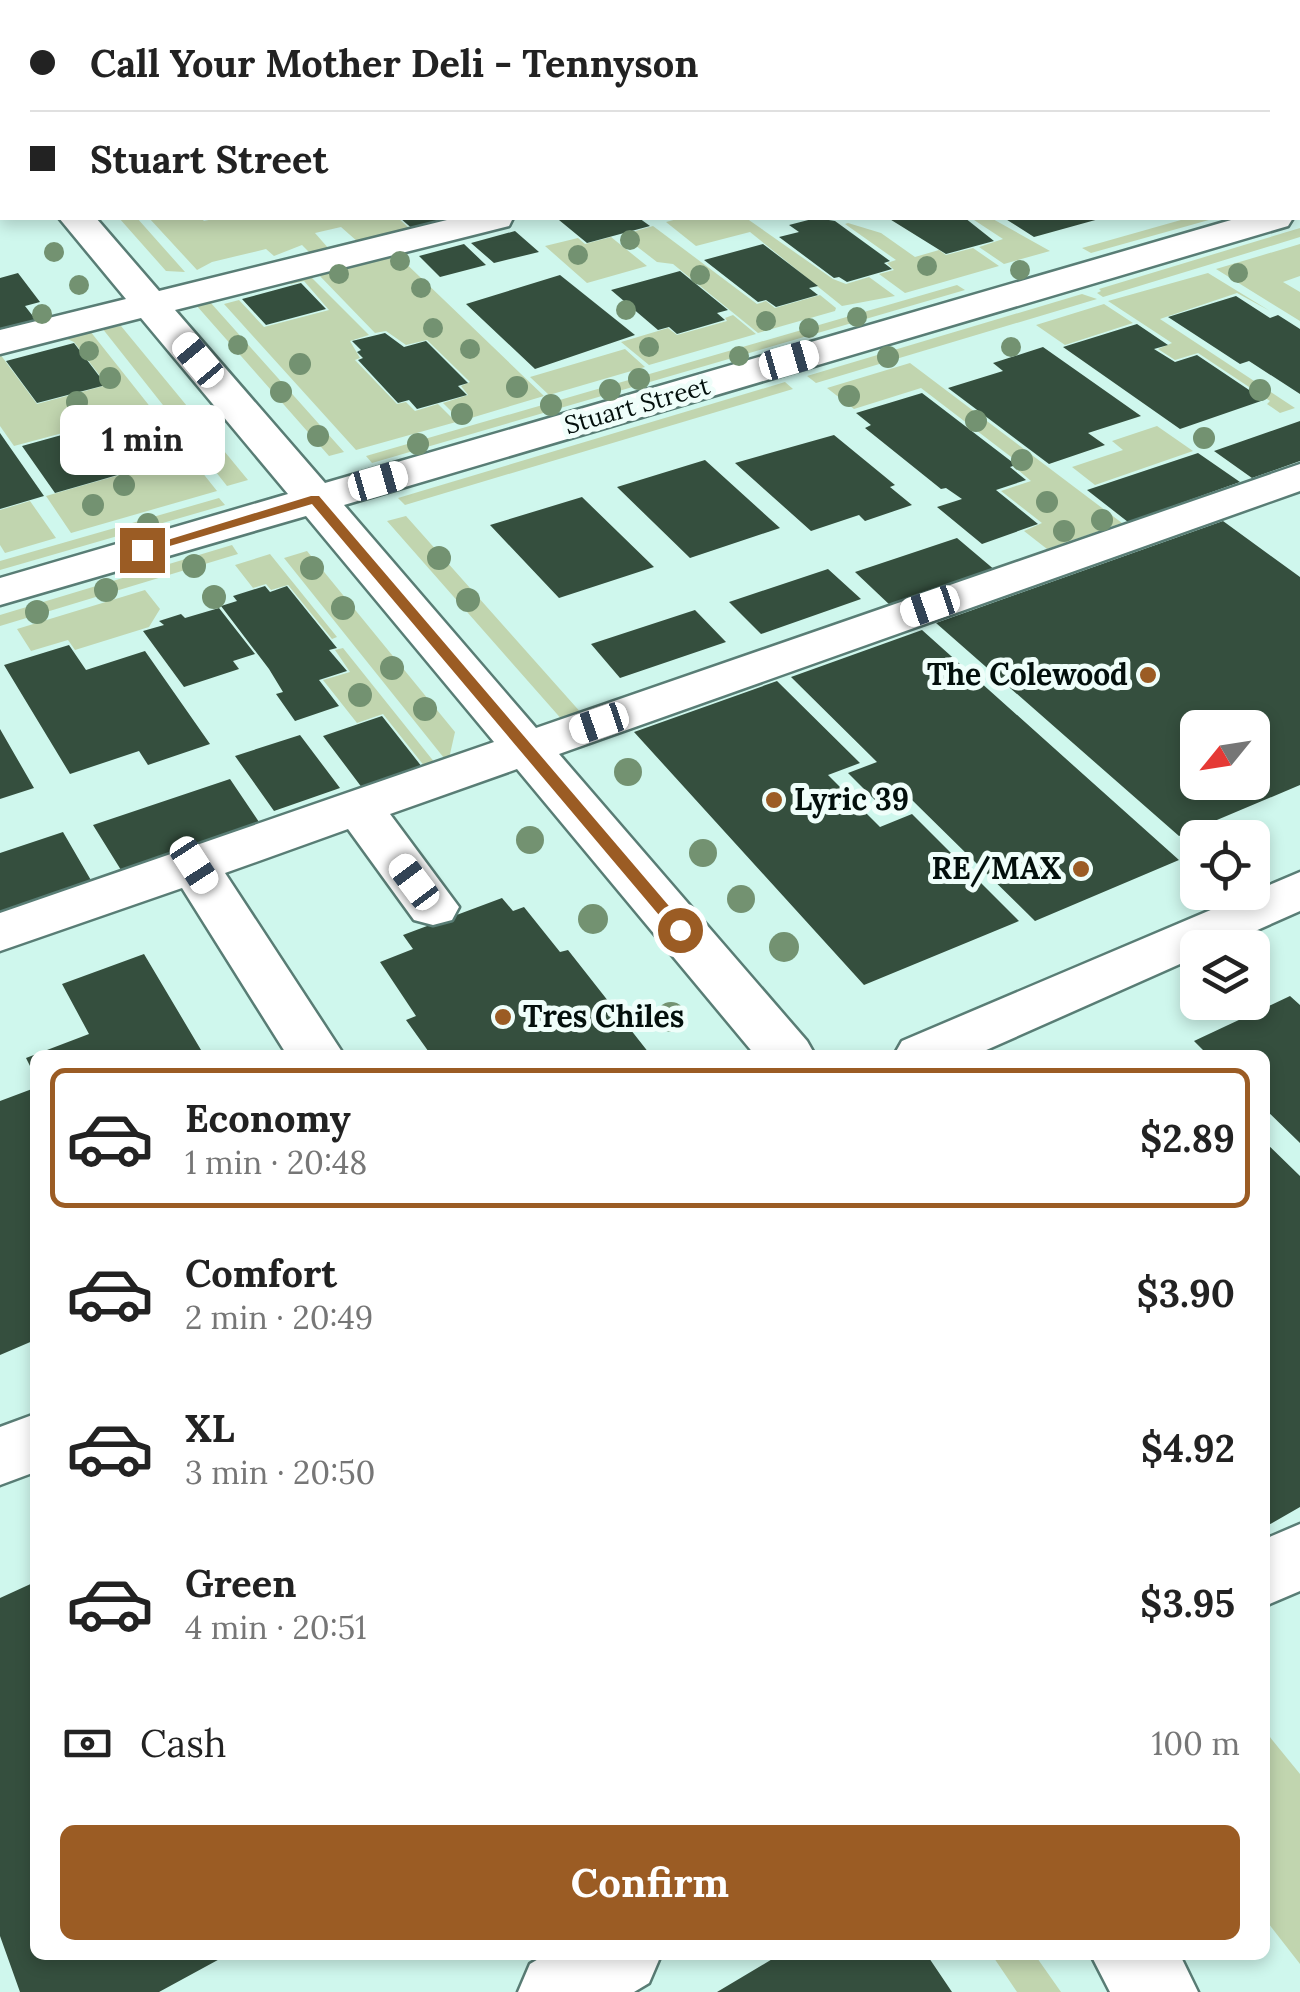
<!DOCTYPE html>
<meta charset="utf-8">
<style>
:root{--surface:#fff;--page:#f2f2f2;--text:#222;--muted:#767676;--line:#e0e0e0;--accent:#9b5c24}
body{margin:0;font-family:Lora,serif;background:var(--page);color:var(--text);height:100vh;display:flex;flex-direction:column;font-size:38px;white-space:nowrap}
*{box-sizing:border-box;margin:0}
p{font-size:32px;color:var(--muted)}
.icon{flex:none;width:55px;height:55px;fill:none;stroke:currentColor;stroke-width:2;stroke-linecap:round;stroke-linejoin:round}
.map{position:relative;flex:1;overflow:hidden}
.panel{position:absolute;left:30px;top:1050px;width:1240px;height:910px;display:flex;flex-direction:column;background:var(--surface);border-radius:15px;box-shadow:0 5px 15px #0003}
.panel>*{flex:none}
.guide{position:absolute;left:0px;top:0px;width:1300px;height:220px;box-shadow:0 5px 15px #0003;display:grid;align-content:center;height:220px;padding:0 30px;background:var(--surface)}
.needle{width:65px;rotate:240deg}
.controls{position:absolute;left:1180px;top:710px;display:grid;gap:20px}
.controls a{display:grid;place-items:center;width:90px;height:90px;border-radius:15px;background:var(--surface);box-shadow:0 5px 15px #0003;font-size:50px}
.end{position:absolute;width:45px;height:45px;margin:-22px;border:12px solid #9b5c24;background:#fff;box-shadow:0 0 0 5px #fff}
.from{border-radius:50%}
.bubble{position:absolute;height:70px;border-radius:15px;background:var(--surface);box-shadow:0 5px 15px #0003;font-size:32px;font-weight:700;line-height:70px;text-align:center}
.car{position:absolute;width:30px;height:60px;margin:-30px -15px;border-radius:12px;box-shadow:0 0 8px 2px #0007;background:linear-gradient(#fff 24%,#345 0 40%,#fff 0 76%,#345 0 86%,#fff 0)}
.guide b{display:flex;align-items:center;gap:35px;height:95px;font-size:38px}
.guide b+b{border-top:2px solid var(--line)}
.guide i{width:25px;height:25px;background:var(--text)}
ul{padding:18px 0 0;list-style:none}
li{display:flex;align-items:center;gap:30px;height:140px;margin:0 20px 15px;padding:0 10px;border:5px solid transparent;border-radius:15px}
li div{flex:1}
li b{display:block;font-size:38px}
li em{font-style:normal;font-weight:700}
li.current{border-color:var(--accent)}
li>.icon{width:90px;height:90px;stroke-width:1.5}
.pay{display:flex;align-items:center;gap:25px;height:110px;padding:0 30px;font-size:38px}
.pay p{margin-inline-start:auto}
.primary-button{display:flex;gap:20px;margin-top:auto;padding:20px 30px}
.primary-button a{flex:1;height:115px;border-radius:15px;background:var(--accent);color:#fff;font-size:40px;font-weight:700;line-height:115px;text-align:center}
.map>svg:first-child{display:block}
</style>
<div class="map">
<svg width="1300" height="1992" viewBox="0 0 1300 1992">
<rect width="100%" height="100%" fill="#cff7ed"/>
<path fill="#c1d5af" d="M 119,218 L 137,218 L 185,272 L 166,271 Z
M 149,218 L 201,218 L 204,221 L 218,218 L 398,218 L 410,229 L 358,242 L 341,227 L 315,233 L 329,249 L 311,254 L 302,245 L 274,256 L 266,249 L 212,262 L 197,270 Z
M 681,218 L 746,218 L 833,279 L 846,284 L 869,277 L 895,296 L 842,306 L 750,232 L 696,246 L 666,222 Z
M 971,218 L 991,218 L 1050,251 L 1004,264 L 979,247 L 1003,239 Z
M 1188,218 L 1216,218 L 1091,253 L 1082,248 Z
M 848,223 L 881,233 L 915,257 L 939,250 L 946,255 L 973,248 L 999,266 L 905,293 L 879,274 L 894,270 L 887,263 L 896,260 L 845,224 Z
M 653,226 L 757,304 L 766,301 L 775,308 L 820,295 L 836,308 L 835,311 L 758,333 L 673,264 L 657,262 L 622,235 Z
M 1300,228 L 1300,237 L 1103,297 L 1097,293 L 1101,291 L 1099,289 Z
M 611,237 L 647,266 L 587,283 L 545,246 L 578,238 L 585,244 Z
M 1300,244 L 1300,276 L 1283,282 L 1300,292 L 1300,321 L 1216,269 Z
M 395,253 L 544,396 L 461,421 L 443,403 L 468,395 L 461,386 L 470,382 L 427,340 L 406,345 L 386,331 L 375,333 L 317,273 Z
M 1208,273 L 1270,311 L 1237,293 L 1160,319 L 1295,408 L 1280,413 L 1267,404 L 1270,401 L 1198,353 L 1175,360 L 1158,349 L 1172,343 L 1108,301 Z
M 309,275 L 369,335 L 350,341 L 360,358 L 355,360 L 397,404 L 406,402 L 415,411 L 438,404 L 456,422 L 356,450 L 224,304 L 239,300 L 264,327 L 329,310 L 304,281 L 291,284 L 287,281 Z
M 957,285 L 965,290 L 372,463 L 366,456 Z
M 1082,294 L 1097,299 L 816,383 L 807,376 Z
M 210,302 L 344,452 L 329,456 L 196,305 Z
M 1104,304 L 1133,323 L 1065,345 L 1036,325 Z
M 733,315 L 756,334 L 649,365 L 621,342 L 668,328 L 677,335 L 727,321 L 725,318 Z
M 121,326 L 248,480 L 227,486 L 102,328 Z
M 90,331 L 217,491 L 71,533 L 46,496 L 151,466 L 134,443 L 149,438 L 130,415 L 14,446 L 0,426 L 0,354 L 37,404 L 107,385 L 74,342 L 65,338 Z
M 625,349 L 645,367 L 549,395 L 530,377 Z
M 910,363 L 1122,523 L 1047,549 L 1024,531 L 1042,523 L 1001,491 L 1031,481 L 1017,469 L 1023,466 L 921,388 L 854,409 L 827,388 Z
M 785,382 L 793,389 L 405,505 L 398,498 Z
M 1157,426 L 1193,451 L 1095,485 L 1072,467 L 1123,450 L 1112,441 Z
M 219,498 L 225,505 L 0,570 L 0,561 Z
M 30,501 L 56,538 L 5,553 L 0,545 L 0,510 Z
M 406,516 L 583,715 L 564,722 L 387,521 Z
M 232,545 L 238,554 L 0,626 L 0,615 Z
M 307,551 L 455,732 L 448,763 L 284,558 Z
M 270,554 L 337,637 L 332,639 L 288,585 L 271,590 L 266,584 L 253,588 L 235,565 Z
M 145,590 L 160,609 L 149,627 L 75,650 L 68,640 L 31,651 L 17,629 Z
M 343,648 L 439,768 L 429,772 L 383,714 L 357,723 L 323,680 L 350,672 L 335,650 Z
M 1265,1731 L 1300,1774 L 1300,1964 L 1265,1919 Z
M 992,1955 L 1035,1955 L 1061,1992 L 1017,1992 Z"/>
<path fill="#354f3e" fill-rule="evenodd" d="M 400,218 L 439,218 L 445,223 L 415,231 Z
M 569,218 L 639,218 L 650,226 L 587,243 L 559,220 Z
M 816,218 L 835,221 L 890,261 L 884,263 L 892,269 L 847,282 L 839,277 L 834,278 L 779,237 L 799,232 L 789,225 Z
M 888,218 L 965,218 L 994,241 L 946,254 Z
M 1004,218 L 1099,218 L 1099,219 L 1034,237 Z
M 515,231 L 539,252 L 494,263 L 471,243 Z
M 464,244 L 486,265 L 440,277 L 419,256 Z
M 763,244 L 818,286 L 809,288 L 818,295 L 776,307 L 766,300 L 758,302 L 704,260 Z
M 680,271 L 728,310 L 717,313 L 725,320 L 677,334 L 669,327 L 658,330 L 611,290 Z
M 18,273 L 40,302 L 25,306 L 36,320 L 0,330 L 0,278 Z
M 560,275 L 635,335 L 535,369 L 466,304 Z
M 301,283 L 326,309 L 266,325 L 242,299 Z
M 1236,296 L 1270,318 L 1278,315 L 1300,329 L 1300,394 L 1249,361 L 1240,364 L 1168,317 Z
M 1137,324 L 1168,345 L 1154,349 L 1175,362 L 1197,355 L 1264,400 L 1180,429 L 1063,347 Z
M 385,333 L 404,347 L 426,341 L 468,383 L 458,386 L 467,395 L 417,409 L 409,400 L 398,403 L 358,360 L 363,358 L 357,352 L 361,350 L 352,341 Z
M 74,343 L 106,385 L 37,403 L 6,361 Z
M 1043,347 L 1141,416 L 1088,433 L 1105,445 L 1049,464 L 948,388 L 1003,371 L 993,363 Z
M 922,393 L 1016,465 L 1010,467 L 1026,480 L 996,490 L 1038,524 L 982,544 L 937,507 L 962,499 L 946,488 L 941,489 L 865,428 L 871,425 L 856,413 Z
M 130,416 L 148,438 L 131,443 L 149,466 L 55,493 L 22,446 Z
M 1300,421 L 1300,461 L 1252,478 L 1214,451 Z
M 0,433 L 44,496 L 0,509 Z
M 834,435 L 895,485 L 890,487 L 912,505 L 865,521 L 859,515 L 811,531 L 735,463 Z
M 1198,453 L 1240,482 L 1128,522 L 1087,490 Z
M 705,460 L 780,528 L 690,558 L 617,487 Z
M 582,497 L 654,567 L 559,598 L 490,525 Z
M 1223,521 L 1300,577 L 1300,785 L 1179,836 L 936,623 ZM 1198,728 L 1252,728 L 1252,782 L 1198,782 Z
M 957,538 L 996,571 L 892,607 L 855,572 Z
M 828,569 L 861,599 L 761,634 L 729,602 Z
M 265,586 L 270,592 L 287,586 L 337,648 L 329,650 L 347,671 L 319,680 L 339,706 L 295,721 L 276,694 L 283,692 L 269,669 L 221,606 L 237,601 L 233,596 Z
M 219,608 L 255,654 L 233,661 L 239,669 L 184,687 L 143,631 L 164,625 L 159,621 L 181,614 L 185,618 Z
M 695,610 L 726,642 L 620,678 L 591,644 Z
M 922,630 L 1179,860 L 1035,921 L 912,800 L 886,811 L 848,773 L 877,762 L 791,677 Z
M 69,645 L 86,670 L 145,651 L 210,744 L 148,765 L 139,751 L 70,774 L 4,665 Z
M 777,681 L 860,763 L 828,775 L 880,827 L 912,814 L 1019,921 L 864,985 L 634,732 Z
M 382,716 L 426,772 L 366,793 L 323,736 Z
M 0,729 L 34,788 L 0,799 Z
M 300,735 L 340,788 L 274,811 L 235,756 Z
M 230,779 L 259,822 L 121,870 L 93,825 Z
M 63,832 L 92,882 L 0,914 L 0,853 Z
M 502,898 L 513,911 L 524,907 L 560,952 L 568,950 L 649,1053 L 431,1055 L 406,1020 L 416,1016 L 380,962 L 413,949 L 403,935 Z
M 144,954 L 204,1055 L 35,1055 L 35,1076 L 26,1058 L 89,1034 L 62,984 Z
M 1290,996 L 1300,1005 L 1300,1143 L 1265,1109 L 1265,1055 L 1208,1055 L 1194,1041 Z
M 32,1089 L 35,1095 L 35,1340 L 0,1355 L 0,1101 Z
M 1265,1142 L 1300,1176 L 1300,1507 L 1265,1527 Z
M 35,1582 L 35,1955 L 227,1955 L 159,1992 L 20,1992 L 0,1936 L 0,1598 Z
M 779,1955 L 927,1955 L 952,1992 L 717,1992 Z"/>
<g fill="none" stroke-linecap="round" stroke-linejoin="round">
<defs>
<path id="minor" d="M 1286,0 L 1300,0 L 1300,13 L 1298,2 L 1284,2 Z
M 0,117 L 2,118 L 2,139 L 0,138 Z
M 59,218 L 96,218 L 159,291 L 455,218 L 513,218 L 509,226 L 175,310 L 325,483 L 1238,218 L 1293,218 L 1288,226 L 344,505 L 536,728 L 1300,464 L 1300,491 L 559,754 L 807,1041 L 815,1055 L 755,1055 L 517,769 L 390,814 L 459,907 L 452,920 L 433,925 L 414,920 L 348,829 L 225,873 L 344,1055 L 287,1055 L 182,888 L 0,951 L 0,913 L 494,742 L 306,516 L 0,605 L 0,578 L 288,494 L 141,318 L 0,354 L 0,330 L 126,299 Z
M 1300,872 L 1300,911 L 1217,948 L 1198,948 L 1198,956 L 975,1055 L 894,1055 L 902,1041 Z
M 35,1414 L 35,1472 L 0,1485 L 0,1427 Z
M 1300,1524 L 1300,1591 L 1265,1606 L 1265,1539 Z
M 545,1955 L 661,1955 L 649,1983 L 634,1992 L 518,1992 L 530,1964 Z
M 1091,1955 L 1180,1955 L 1198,1992 L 1110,1992 Z"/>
<path id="major" d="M 1195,0 L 1230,0 L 1231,2 L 1197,2 Z
M 1298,31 L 1300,31 L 1300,51 L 1298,51 Z"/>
</defs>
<use href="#minor" stroke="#597d75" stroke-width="5"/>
<use href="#major" stroke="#597d75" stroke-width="5"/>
<path stroke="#84a19a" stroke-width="4" stroke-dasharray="5 5" stroke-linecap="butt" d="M 103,2 L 115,0"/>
<use href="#minor" fill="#fff" fill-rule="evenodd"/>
<use href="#major" fill="#fff" fill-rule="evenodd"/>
</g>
<g fill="#739271">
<circle cx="630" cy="240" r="10"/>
<circle cx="54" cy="252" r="10"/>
<circle cx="578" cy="255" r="10"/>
<circle cx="400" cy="261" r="10"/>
<circle cx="927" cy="266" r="10"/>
<circle cx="1020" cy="270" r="10"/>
<circle cx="1238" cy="273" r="10"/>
<circle cx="339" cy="274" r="10"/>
<circle cx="700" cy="275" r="10"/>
<circle cx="79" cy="285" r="10"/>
<circle cx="421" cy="288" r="10"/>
<circle cx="626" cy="310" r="10"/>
<circle cx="42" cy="314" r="10"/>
<circle cx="857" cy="317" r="10"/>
<circle cx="766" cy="321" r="10"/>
<circle cx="433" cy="328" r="10"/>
<circle cx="809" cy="328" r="10"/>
<circle cx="238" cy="345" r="10"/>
<circle cx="649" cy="347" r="10"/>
<circle cx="1011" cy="347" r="10"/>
<circle cx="470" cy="349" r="10"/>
<circle cx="89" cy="351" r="10"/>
<circle cx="888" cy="357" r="11"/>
<circle cx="739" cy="356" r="10"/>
<circle cx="300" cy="364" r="11"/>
<circle cx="110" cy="378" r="11"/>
<circle cx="639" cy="379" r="11"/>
<circle cx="517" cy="387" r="11"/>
<circle cx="610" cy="390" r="11"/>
<circle cx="1260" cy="390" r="11"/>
<circle cx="281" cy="392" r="11"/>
<circle cx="849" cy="396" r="11"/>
<circle cx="77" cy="402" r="11"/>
<circle cx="551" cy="405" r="11"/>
<circle cx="462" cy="414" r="11"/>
<circle cx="976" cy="421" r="11"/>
<circle cx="318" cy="436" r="11"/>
<circle cx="1204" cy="438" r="11"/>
<circle cx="418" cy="444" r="11"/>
<circle cx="159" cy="456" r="11"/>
<circle cx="1022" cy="460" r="11"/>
<circle cx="124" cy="485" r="11"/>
<circle cx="1047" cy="502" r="11"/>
<circle cx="93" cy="505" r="11"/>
<circle cx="1102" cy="520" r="11"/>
<circle cx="148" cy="524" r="11"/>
<circle cx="1064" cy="531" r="11"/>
<circle cx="439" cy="558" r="12"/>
<circle cx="194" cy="566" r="12"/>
<circle cx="312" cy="568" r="12"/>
<circle cx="106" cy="590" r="12"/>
<circle cx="214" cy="597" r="12"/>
<circle cx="468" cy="600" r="12"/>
<circle cx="343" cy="608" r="12"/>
<circle cx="37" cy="612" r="12"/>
<circle cx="392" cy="668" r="12"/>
<circle cx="360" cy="695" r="12"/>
<circle cx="425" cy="709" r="12"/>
<circle cx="628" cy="772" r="14"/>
<circle cx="530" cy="840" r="14"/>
<circle cx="703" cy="853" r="14"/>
<circle cx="741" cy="899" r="14"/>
<circle cx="593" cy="919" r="15"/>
<circle cx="784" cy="947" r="15"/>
<circle cx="671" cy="1017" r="15"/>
</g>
<path fill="#9b5c24" d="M 311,496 L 319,496 L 686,926 L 686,934 L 675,934 L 312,504 L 146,553 L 135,550 Z"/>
<g fill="#9b5c24" stroke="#effefa" stroke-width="4">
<circle cx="1148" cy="675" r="10"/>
<circle cx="774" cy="800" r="10"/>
<circle cx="1081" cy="869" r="10"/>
<circle cx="503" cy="1017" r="10"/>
</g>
<g text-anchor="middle" stroke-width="10" stroke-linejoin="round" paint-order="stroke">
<g font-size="25" fill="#030f0c" stroke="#effefa">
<text transform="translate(637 405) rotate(-16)" y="9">Stuart Street</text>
</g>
<g font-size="30" font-weight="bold" fill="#030f0c" stroke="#effefa" text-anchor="end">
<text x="1128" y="685">The Colewood</text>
<text x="794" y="810" text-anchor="start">Lyric 39</text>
<text x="1061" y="879">RE/MAX</text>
<text x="523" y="1027" text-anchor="start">Tres Chiles</text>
</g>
</g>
</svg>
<div class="controls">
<a><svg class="needle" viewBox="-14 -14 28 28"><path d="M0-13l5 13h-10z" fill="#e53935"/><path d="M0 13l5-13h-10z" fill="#767676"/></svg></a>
<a><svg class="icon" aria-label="locate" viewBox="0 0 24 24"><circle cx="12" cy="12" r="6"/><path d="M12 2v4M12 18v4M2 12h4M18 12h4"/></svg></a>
<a><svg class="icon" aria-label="layers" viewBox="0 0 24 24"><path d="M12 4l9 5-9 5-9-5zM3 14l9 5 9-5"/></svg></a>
</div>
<i class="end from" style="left:680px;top:930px"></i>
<i class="end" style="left:142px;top:550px"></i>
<div class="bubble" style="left:60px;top:405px;width:165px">1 min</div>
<i class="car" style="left:198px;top:360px;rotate:320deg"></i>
<i class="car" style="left:789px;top:360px;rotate:74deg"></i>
<i class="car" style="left:378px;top:481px;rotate:74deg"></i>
<i class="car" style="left:930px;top:606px;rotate:251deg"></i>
<i class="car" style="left:599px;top:723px;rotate:251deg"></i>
<i class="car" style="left:194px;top:865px;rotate:147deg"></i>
<i class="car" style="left:414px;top:882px;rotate:323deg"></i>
<div class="guide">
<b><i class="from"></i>Call Your Mother Deli - Tennyson</b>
<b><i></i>Stuart Street</b>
</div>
<section class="panel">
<ul>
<li class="current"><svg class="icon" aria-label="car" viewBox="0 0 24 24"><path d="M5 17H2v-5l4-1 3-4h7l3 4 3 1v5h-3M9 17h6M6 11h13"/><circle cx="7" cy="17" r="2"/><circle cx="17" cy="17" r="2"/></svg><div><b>Economy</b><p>1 min · 20:48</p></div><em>$2.89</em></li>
<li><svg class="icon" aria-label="car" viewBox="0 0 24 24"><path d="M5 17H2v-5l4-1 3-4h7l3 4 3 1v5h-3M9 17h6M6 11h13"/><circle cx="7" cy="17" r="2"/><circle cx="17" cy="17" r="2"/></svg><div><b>Comfort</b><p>2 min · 20:49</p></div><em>$3.90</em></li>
<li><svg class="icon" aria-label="car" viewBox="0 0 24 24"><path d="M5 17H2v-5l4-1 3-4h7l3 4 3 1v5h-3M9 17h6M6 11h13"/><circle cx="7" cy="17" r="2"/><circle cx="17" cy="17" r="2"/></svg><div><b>XL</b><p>3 min · 20:50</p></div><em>$4.92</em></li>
<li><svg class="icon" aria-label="car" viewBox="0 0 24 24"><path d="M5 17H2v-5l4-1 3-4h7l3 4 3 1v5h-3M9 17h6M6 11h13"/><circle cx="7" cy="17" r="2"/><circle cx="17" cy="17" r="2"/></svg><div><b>Green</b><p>4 min · 20:51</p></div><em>$3.95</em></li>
</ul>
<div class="pay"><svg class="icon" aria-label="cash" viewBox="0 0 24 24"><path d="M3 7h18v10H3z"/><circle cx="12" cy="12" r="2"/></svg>Cash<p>100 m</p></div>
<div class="primary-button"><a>Confirm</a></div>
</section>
</div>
